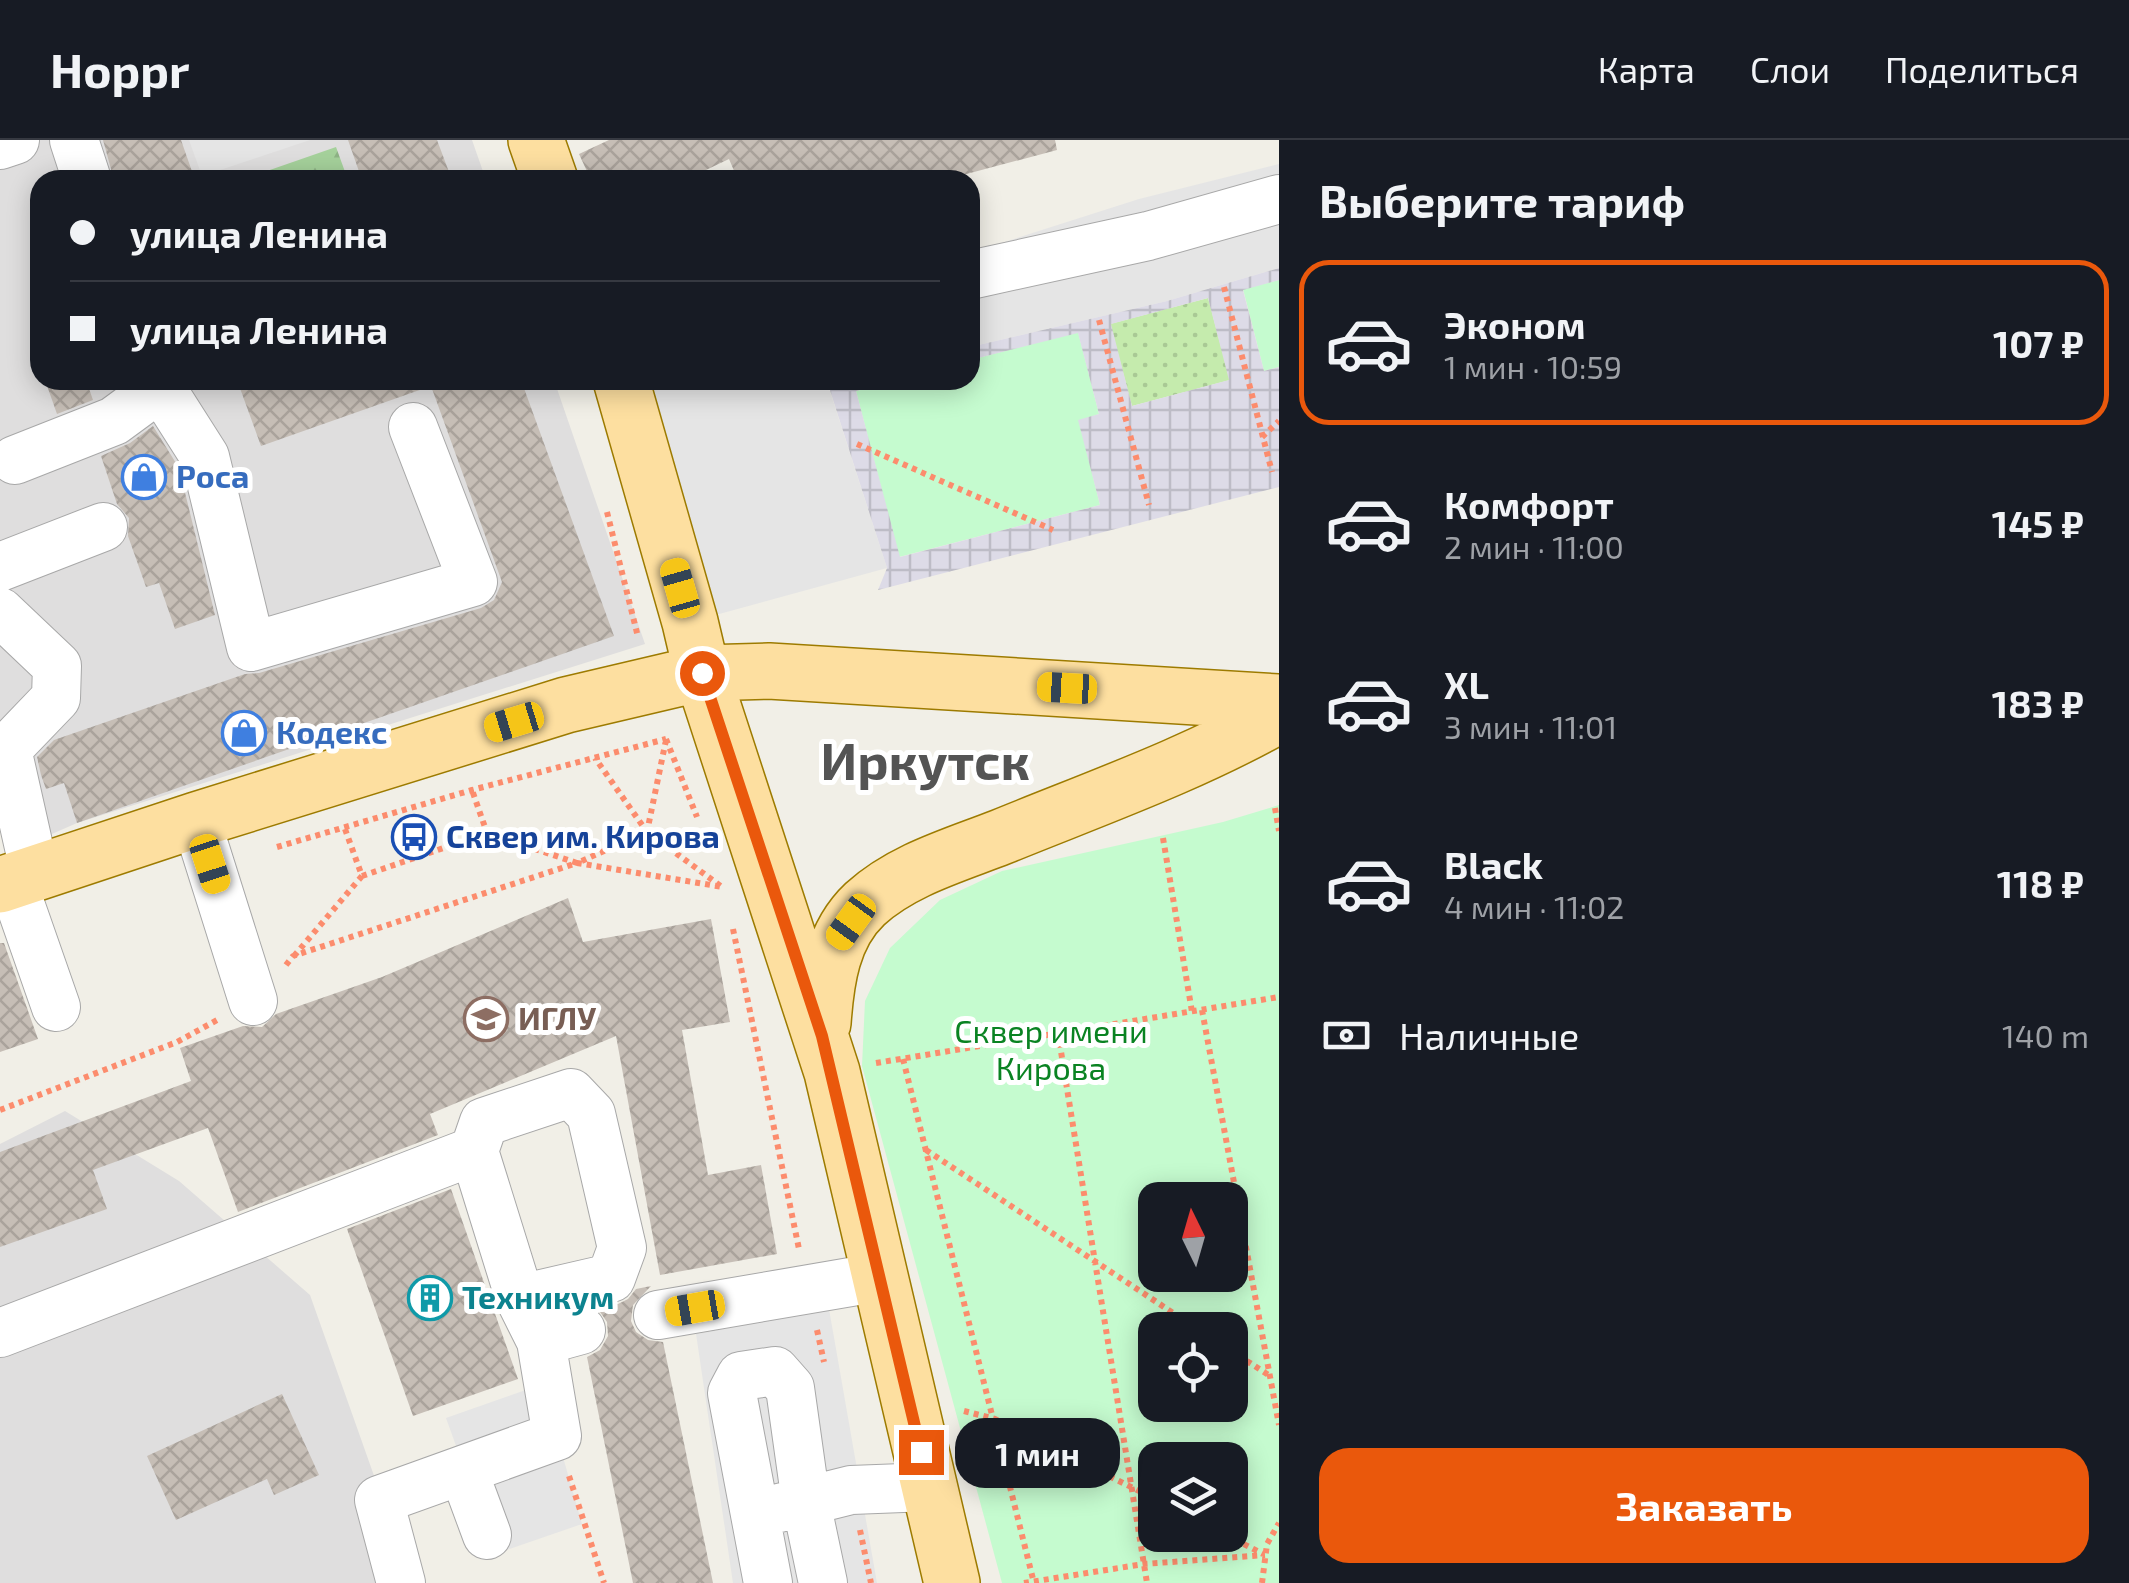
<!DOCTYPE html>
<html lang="ru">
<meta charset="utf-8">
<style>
:root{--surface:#171b24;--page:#20242c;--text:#f1f3f6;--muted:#9ea1a6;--line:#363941;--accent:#ea580c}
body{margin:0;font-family:"Exo 2",sans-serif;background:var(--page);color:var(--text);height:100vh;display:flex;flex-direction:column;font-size:38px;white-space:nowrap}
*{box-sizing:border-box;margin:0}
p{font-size:32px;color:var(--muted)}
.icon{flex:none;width:55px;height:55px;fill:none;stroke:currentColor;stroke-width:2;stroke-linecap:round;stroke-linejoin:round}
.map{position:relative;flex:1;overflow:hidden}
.panel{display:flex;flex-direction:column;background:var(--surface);width:850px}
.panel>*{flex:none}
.guide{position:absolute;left:30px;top:30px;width:950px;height:220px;border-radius:30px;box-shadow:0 5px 25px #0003;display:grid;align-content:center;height:220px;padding:0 40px;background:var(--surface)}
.needle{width:65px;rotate:355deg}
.controls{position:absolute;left:1138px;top:1042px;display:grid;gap:20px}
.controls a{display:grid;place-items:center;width:110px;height:110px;border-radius:20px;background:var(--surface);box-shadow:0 5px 25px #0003;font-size:50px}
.end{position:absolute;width:45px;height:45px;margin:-22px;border:12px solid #ea580c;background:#fff;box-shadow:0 0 0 5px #fff}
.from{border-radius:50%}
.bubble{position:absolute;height:70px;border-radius:30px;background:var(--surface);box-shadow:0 5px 25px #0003;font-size:32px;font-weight:700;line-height:70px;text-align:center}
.car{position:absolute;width:30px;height:60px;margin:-30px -15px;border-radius:12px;box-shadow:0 0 8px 2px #0007;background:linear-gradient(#f5c518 24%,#345 0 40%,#f5c518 0 76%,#345 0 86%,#f5c518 0)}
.guide b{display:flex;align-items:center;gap:35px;height:95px;font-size:38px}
.guide b+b{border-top:2px solid var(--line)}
.guide i{width:25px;height:25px;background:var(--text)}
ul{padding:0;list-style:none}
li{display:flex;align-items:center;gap:30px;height:165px;margin:0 20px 15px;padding:0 20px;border:5px solid transparent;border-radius:30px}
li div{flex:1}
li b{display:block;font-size:38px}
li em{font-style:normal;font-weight:700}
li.active{border-color:var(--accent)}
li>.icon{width:90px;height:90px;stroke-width:1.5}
h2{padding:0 40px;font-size:45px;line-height:120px}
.pay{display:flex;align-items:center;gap:25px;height:110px;padding:0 40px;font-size:38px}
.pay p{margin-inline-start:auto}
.action{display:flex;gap:20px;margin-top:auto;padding:20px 40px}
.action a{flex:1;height:115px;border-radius:30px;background:var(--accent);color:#fff;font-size:40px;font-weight:700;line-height:115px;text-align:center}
header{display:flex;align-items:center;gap:60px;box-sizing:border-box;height:140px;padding:0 50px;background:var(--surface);border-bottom:2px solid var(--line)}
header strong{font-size:48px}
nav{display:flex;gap:55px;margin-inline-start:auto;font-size:35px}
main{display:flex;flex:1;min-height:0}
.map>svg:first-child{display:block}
</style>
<header>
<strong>Hoppr</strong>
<nav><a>Карта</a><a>Слои</a><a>Поделиться</a></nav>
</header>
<main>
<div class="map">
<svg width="1279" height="1443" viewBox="0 0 1279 1443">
<defs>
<pattern id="grass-dots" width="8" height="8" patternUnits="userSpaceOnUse" patternTransform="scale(2.5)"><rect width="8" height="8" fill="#c5ebad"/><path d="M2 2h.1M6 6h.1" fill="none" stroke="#a9c995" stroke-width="1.8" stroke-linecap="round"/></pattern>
<pattern id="forest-firs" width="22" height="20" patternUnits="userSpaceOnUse" patternTransform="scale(2.5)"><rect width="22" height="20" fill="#a5d19b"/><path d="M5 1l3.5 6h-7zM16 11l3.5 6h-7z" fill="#8eb385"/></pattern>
<pattern id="plaza-grid" width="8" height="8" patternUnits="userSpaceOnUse" patternTransform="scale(2.5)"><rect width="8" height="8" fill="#dddbe7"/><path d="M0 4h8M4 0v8" fill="none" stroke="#bdbcc6"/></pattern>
<pattern id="building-cross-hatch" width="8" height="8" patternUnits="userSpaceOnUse" patternTransform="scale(2.5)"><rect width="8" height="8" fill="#c6beb6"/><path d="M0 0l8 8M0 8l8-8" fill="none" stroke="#aaa39c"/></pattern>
</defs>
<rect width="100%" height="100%" fill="#f1efe7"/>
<path fill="#dfdede" d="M 0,0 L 472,0 L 486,40 L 40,40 L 40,240 L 554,240 L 645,504 L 77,683 L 45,697 L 0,636 Z
M 65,971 L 179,1041 L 310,1155 L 412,1443 L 0,1443 L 0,1004 Z"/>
<path fill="url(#grass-dots)" d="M 1208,158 L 1230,240 L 1132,266 L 1110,184 Z"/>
<path fill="url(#forest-firs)" d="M 336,7 L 348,40 L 241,40 Z"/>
<path fill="#c5fbcf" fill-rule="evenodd" d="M 1279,140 L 1279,227 L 1264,231 L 1243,149 Z
M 1078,192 L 1099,274 L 1079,281 L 1100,365 L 899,417 L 856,251 L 896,240 L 970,240 L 970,220 Z
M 1279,665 L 1279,1443 L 1002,1443 L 862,926 L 865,861 L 890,808 L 940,760 L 1002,731 L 1223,682 ZM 1230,1060 L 1230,1135 L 1155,1135 L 1155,1060 ZM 1155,1190 L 1230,1190 L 1230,1265 L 1155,1265 ZM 1155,1320 L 1230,1320 L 1230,1395 L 1155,1395 Z"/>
<path fill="#e5e5e5" d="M 189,0 L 310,0 L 202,36 Z
M 1279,24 L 1279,128 L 1167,161 L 970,207 L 970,113 L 1139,59 Z
M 621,240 L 831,240 L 827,242 L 887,428 L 690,482 Z
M 829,1169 L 877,1443 L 733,1443 L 696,1194 Z
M 534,1247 L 557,1296 L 582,1384 L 495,1414 L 446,1278 Z"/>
<path fill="url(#plaza-grid)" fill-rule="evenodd" d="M 1279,128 L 1279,140 L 1243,150 L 1264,231 L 1279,227 L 1279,347 L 878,450 L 887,428 L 827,241 L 896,240 L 856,251 L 900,417 L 1100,365 L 1078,280 L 1099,274 L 1078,193 L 970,220 L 970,207 L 1167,161 ZM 1208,158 L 1229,240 L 1132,266 L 1111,184 Z"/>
<path fill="url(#building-cross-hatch)" d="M 103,0 L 181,0 L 195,40 L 114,40 Z
M 348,0 L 437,0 L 452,40 L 362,40 Z
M 609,0 L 1055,0 L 1057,10 L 944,40 L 738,40 L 729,19 L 685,40 L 591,40 L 579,14 Z
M 45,240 L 86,240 L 93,260 L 57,274 Z
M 237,240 L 521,240 L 614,496 L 77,683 L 64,643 L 46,649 L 41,635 L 37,617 L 54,600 L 245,534 L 259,533 L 481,468 L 494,460 L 502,442 L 431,246 L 261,306 Z
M 153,286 L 179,328 L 215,475 L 175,489 L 159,443 L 146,447 L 128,396 L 129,378 L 117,364 L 101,316 L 130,303 Z
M 568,758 L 583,802 L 711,779 L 730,882 L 682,890 L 708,1035 L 761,1025 L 777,1114 L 660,1135 L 616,896 L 430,974 L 438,995 L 238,1072 L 208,988 L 93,1030 L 107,1069 L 0,1107 L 0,1012 L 191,941 L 180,908 L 243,886 L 262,887 L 276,874 L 382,837 Z
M 0,803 L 4,803 L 38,899 L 0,912 Z
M 451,1049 L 518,1239 L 413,1276 L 347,1089 Z
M 651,1146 L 633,1165 L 631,1181 L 636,1192 L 648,1200 L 663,1202 L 713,1443 L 633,1443 L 587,1217 L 600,1210 L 608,1196 L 607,1182 L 598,1169 L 618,1164 L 628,1159 L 636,1149 Z
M 282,1254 L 319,1335 L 274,1355 L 267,1339 L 176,1380 L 147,1316 Z"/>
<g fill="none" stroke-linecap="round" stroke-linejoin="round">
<defs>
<path id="minor" d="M 74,0 L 87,40
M 0,5 L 15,0
M 970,135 L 1148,96 L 1279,59
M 156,240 L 205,317 L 251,507 L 473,442 L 413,287
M 15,320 L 114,281 L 159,248
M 0,427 L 103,387
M 0,472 L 57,526 L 56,558 L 7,609 L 35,734
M 196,680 L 253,861
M 12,741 L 56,867
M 520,1159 L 611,1138 L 622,1108 L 591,974 L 571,953 L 484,982 L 474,1011 L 520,1159 L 541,1201
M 658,1175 L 880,1137
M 0,1193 L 474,1011
M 463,1330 L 487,1395
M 775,1369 L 851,1350 L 929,1347
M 401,1443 L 379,1360 L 557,1296 L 541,1201 L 581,1190
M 768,1443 L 732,1253 L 741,1236 L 775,1231 L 790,1248 L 806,1362 L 823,1443"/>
<path id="major" d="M 536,0 L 550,40
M 621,240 L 690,482 L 702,533 L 832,932 L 952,1443
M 0,745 L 196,680 L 566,565 L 702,533 L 769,531 L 1279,562
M 823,883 C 826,840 832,795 865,764 C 902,730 955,715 1001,697 C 1094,659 1191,625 1279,575"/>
</defs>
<use href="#minor" stroke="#a8a8a8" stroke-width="50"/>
<use href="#major" stroke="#9d7b00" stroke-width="58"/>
<path stroke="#fc8c6d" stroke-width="6" stroke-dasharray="5 5" stroke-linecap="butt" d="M 1224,147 L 1272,332
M 1099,180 L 1149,365
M 1262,297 L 1279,281
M 857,304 L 1053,390
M 607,372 L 638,497
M 666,599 L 697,677
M 666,600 L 647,692 L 722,747
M 1275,668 L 1279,691
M 345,689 L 362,736 L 487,693 L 472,650
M 487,693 L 577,723 L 647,692 L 595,618
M 1163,698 L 1192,872
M 277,707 L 472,650 L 666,599
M 733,789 L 799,1109
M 294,816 L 362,736
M 286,825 L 293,816 L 577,723 L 723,747
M 1202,870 L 1279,1285
M 1058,893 L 1147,1443
M 903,919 L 1034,1443
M 876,923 L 1279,857
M 0,970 L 177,902 L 219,879
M 926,1010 L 1199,1190
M 817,1190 L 824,1222
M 1230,1210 L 1270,1236
M 964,1271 L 995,1279 L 1155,1359
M 569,1336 L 604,1443
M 860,1390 L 871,1443
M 1226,1395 L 1263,1414
M 1024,1443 L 1144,1424 L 1265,1415
M 1262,1443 L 1267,1404 L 1279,1383"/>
<use href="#minor" stroke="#fff" stroke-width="48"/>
<use href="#major" stroke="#fddfa0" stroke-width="55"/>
</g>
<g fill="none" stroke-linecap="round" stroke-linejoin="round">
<path stroke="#ea580c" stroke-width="12" d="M 702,533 L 822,896 L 921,1312"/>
</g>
<defs>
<symbol id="shop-ring" viewBox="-11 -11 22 22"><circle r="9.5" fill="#fff" stroke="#3f7fe0" stroke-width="1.5"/><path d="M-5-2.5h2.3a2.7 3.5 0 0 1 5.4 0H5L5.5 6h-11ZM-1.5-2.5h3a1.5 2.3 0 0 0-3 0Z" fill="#3f7fe0"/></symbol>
<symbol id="bus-ring" viewBox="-11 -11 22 22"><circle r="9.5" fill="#fff" stroke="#1a4fb4" stroke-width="1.5"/><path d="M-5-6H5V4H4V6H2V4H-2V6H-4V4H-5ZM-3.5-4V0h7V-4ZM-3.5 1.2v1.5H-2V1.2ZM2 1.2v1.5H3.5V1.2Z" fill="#1a4fb4"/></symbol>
<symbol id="university-ring" viewBox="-11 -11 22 22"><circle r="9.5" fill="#fff" stroke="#8d6e63" stroke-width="1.5"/><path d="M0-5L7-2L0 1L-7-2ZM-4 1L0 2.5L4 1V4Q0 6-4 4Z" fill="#8d6e63"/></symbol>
<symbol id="building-ring" viewBox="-11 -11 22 22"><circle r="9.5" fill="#fff" stroke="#0f9aa8" stroke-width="1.5"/><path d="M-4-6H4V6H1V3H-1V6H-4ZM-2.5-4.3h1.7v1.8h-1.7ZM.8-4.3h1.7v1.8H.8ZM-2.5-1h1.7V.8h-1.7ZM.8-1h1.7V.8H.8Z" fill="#0f9aa8"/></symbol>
</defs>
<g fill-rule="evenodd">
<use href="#shop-ring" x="119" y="312" width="50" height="50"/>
<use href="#shop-ring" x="219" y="568" width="50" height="50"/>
<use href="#bus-ring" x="389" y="672" width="50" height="50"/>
<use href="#university-ring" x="461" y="854" width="50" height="50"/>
<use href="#building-ring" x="405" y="1133" width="50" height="50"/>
</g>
<g text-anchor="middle" stroke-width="10" stroke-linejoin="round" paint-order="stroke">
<g font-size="32" font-weight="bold" fill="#366cbe" stroke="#fff" text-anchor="start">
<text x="176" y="348">Роса</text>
<text x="276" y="604">Кодекс</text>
</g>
<g font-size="32" font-weight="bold" fill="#164399" stroke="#fff" text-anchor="start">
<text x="446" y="708">Сквер им. Кирова</text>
</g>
<g font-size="32" font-weight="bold" fill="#785e54" stroke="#fff" text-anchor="start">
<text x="518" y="890">ИГЛУ</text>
</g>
<g font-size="32" fill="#0a8322" stroke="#fff">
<text x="1051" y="903">Сквер имени<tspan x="1051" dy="37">Кирова</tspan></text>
</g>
<g font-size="32" font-weight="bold" fill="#0d838f" stroke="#fff" text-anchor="start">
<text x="462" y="1169">Техникум</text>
</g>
<g font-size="52" font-weight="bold" fill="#545454" stroke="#fff">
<text x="925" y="640">Иркутск</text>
</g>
</g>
</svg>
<div class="controls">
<a><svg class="needle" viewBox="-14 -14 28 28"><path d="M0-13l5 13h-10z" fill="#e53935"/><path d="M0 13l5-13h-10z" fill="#9ea1a6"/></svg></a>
<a><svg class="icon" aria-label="locate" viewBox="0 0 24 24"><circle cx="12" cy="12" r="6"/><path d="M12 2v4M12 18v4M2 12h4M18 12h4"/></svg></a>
<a><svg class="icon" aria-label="layers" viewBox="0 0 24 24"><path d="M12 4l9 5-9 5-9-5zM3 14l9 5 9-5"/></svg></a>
</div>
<i class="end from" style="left:702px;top:533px"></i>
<i class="end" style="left:921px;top:1312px"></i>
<div class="bubble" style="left:955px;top:1278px;width:165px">1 мин</div>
<i class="car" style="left:680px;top:448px;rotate:344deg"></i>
<i class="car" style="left:1067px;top:548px;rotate:273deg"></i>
<i class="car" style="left:514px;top:582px;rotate:253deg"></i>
<i class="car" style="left:210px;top:724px;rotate:162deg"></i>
<i class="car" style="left:851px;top:782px;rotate:216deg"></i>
<i class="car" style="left:695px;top:1168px;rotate:260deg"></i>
<div class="guide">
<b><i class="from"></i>улица Ленина</b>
<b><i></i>улица Ленина</b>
</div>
</div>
<section class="panel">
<h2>Выберите тариф</h2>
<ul>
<li class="active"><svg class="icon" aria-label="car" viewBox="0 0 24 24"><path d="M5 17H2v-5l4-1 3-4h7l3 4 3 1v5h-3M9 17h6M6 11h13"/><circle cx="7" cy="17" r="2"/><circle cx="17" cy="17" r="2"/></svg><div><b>Эконом</b><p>1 мин · 10:59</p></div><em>107 ₽</em></li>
<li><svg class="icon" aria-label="car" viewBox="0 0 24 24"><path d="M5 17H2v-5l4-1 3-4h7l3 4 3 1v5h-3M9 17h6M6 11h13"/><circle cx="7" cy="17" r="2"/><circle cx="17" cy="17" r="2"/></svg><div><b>Комфорт</b><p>2 мин · 11:00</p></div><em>145 ₽</em></li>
<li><svg class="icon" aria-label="car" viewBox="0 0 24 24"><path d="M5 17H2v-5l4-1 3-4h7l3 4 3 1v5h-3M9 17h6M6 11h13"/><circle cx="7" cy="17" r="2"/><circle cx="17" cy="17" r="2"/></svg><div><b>XL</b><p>3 мин · 11:01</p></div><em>183 ₽</em></li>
<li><svg class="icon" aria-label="car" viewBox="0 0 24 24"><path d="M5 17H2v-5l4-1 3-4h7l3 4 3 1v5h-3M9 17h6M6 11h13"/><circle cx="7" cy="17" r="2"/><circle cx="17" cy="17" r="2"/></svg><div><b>Black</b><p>4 мин · 11:02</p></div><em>118 ₽</em></li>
</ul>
<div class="pay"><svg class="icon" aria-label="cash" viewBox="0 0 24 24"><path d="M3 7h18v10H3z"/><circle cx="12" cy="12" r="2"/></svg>Наличные<p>140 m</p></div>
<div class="action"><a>Заказать</a></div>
</section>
</main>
